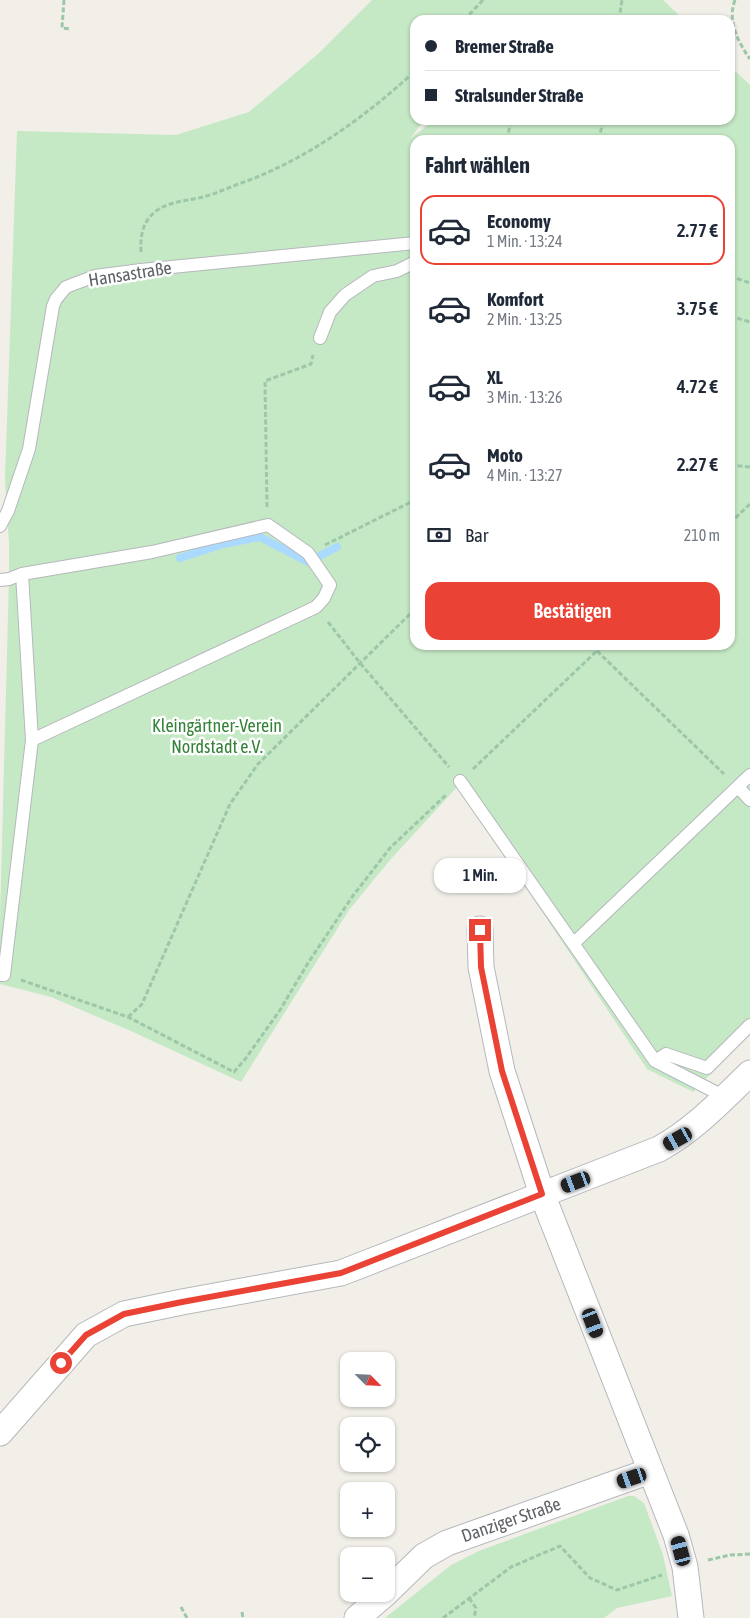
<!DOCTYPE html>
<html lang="de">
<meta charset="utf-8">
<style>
:root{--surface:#fff;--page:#f6f6f7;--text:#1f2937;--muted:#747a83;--line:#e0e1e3;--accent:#ea4335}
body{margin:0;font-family:"Asap Condensed",sans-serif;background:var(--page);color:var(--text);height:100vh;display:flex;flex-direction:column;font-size:19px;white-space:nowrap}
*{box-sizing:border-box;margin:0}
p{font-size:16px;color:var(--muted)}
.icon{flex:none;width:28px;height:28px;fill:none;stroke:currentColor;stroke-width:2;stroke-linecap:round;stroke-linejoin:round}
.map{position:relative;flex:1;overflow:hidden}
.side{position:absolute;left:410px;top:135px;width:325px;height:515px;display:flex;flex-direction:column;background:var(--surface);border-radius:15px;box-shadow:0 1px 4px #0004}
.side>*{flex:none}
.banner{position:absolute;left:410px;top:15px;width:325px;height:110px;border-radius:15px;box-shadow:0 1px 4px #0004;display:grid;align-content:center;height:110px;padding:0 15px;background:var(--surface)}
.needle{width:32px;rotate:114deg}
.buttons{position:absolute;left:340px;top:1352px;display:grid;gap:10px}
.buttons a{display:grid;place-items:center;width:55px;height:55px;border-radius:10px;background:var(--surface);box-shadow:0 1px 4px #0004;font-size:25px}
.end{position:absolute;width:22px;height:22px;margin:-11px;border:6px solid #ea4335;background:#fff;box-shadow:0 0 0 2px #fff}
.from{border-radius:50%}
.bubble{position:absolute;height:35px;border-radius:15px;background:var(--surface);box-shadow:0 1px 4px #0004;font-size:16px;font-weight:600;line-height:35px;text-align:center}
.car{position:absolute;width:15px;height:30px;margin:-15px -8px;border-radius:6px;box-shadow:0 0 4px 1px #0007;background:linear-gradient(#222 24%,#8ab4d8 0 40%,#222 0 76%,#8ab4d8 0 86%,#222 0)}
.banner b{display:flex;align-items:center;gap:18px;height:48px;font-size:19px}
.banner b+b{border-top:1px solid var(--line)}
.banner i{width:12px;height:12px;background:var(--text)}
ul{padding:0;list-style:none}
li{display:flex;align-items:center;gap:15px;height:70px;margin:0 10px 8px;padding:0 5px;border:2px solid transparent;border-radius:15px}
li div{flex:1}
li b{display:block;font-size:19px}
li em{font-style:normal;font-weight:600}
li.selected{border-color:var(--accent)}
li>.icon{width:45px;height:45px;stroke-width:1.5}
h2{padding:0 15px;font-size:22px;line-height:60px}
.pay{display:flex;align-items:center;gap:12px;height:55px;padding:0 15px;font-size:19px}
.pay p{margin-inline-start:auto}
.primary-button{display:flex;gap:10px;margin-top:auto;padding:10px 15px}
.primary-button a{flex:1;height:58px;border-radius:15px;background:var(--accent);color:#fff;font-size:20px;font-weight:600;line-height:58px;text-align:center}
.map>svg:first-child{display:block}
</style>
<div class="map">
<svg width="750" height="1618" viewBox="0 0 750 1618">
<rect width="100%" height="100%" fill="#f1efe8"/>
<path fill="#c5e8c5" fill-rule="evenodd" d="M 372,0 L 663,0 L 684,20 L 415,20 L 415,120 L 424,120 L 410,139 L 434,120 L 730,120 L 730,66 L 750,85 L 750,1034 L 693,1092 L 647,1069 L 458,786 L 390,860 L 349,910 L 241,1082 L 133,1032 L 51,997 L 0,984 L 0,918 L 9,579 L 9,543 L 5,479 L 17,131 L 176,135 L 249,112 L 318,54 ZM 415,140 L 730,140 L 730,645 L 415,645 Z
M 628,1496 L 634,1496 L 644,1503 L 663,1555 L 672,1596 L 617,1608 L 604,1618 L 385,1618 L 451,1565 L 479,1551 Z"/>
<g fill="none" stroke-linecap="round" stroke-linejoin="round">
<path stroke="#aadaff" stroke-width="8" d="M 180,558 L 223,544 L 260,537 L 308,562 L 337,547"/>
<defs>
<path id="service" d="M 320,338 L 330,312 L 345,295 L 373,276 L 397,271 L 415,262
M 0,526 L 8,511 L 29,449 L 53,306 L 56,299 L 66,287 L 95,276 L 141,270 L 415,243
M 22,574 L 152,552 L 268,525 L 308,553 L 330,585 L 324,598 L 316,607 L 32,740
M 0,580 L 9,579 L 22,574 L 32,740 L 4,975 L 0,975
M 460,781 L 655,1061 L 725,1097
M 738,787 L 750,800
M 574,943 L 750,775
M 655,1061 L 666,1054 L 707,1068 L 750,1025"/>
<path id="minor" d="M 480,929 L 481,967 L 502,1071 L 542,1194 L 676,1535 L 685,1567 L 691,1618
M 0,1433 L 86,1335 L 124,1314 L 182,1302 L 341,1273 L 659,1149 C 695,1129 721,1101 750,1073
M 386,1593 L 424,1556 L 447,1543 L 650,1471
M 357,1618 L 385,1594"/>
</defs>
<use href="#service" stroke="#b5b8bc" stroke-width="14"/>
<use href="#minor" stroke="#b5b8bc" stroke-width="27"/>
<path stroke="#9cc7a9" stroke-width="3" stroke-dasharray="5 2.5" stroke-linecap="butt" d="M 64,0 L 62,28 L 70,29
M 735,0 C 727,21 738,42 750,59
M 464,20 L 483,0
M 619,20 L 622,0
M 507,140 L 511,120
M 599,140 L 603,120
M 141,252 C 140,235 143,221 156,211 C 170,201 187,201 203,197 C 218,193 232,186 247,181 C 310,157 365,117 415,71
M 730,276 L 750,283
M 730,316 L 750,322
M 730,465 L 750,467
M 267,507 L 265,381 L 311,364 L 313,355
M 730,523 L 750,504
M 325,545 L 415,500
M 328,622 L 360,663 L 449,767
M 597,651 L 724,774
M 473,769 L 603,645
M 21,980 L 128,1017 L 234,1072 L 246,1058 L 280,1010 L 308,963 L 352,897 L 390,848 L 447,794
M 128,1017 L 142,1004 L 230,804 L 258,764 L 415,609
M 708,1560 L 730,1555 L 750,1554
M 469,1598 L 476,1608 L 474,1618
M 181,1607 L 187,1618
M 242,1612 L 243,1618
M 443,1618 L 511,1567 L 560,1546 L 590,1578 L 617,1590 L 662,1575"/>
<use href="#service" stroke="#fff" stroke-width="12"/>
<use href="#minor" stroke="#fff" stroke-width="25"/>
</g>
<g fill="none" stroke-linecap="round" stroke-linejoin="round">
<path stroke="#ea4335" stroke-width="6" d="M 61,1363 L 86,1335 L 124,1314 L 182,1302 L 341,1273 L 542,1194 L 502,1071 L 481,967 L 480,930"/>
</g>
<g text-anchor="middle" stroke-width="5" stroke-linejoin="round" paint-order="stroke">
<g font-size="18" fill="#5f6368" stroke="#fff">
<text transform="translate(130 274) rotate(-9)" y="6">Hansastraße</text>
<text transform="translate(511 1520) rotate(-19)" y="6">Danziger Straße</text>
</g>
<g font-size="18" fill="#348238" stroke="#fff">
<text x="217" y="732">Kleingärtner-Verein<tspan x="217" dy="21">Nordstadt e.V.</tspan></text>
</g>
</g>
</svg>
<div class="buttons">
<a><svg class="needle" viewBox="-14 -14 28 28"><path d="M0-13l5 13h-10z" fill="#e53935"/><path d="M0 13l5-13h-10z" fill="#747a83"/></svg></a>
<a><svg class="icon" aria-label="locate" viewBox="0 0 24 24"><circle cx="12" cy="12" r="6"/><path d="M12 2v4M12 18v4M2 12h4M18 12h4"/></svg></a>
<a>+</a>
<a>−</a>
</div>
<i class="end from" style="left:61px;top:1363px"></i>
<i class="end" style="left:480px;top:930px"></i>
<div class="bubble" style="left:434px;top:858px;width:92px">1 Min.</div>
<i class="car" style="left:678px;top:1139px;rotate:241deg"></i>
<i class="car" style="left:576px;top:1182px;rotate:249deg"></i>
<i class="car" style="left:593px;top:1323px;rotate:159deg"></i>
<i class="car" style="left:632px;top:1478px;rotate:251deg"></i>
<i class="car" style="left:681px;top:1551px;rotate:345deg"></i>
<div class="banner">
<b><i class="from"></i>Bremer Straße</b>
<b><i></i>Stralsunder Straße</b>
</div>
<section class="side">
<h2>Fahrt wählen</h2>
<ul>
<li class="selected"><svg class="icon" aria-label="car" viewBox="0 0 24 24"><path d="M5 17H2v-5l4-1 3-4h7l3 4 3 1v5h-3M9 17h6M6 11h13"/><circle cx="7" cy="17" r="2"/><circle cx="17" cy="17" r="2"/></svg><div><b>Economy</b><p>1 Min. · 13:24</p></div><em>2.77 €</em></li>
<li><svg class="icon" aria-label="car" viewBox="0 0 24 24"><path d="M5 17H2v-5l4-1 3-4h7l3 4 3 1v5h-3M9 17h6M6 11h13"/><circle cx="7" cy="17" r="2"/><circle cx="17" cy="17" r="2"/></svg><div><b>Komfort</b><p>2 Min. · 13:25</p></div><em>3.75 €</em></li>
<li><svg class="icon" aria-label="car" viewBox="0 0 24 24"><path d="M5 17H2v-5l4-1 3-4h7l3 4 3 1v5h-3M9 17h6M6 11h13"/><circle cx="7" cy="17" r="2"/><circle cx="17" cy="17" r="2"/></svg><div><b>XL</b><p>3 Min. · 13:26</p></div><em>4.72 €</em></li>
<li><svg class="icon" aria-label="car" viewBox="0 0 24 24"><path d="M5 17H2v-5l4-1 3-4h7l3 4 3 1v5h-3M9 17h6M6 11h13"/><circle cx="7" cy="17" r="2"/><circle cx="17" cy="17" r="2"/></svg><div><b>Moto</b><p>4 Min. · 13:27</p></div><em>2.27 €</em></li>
</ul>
<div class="pay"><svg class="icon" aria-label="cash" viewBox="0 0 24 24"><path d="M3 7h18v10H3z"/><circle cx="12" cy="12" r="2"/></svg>Bar<p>210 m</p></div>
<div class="primary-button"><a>Bestätigen</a></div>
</section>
</div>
